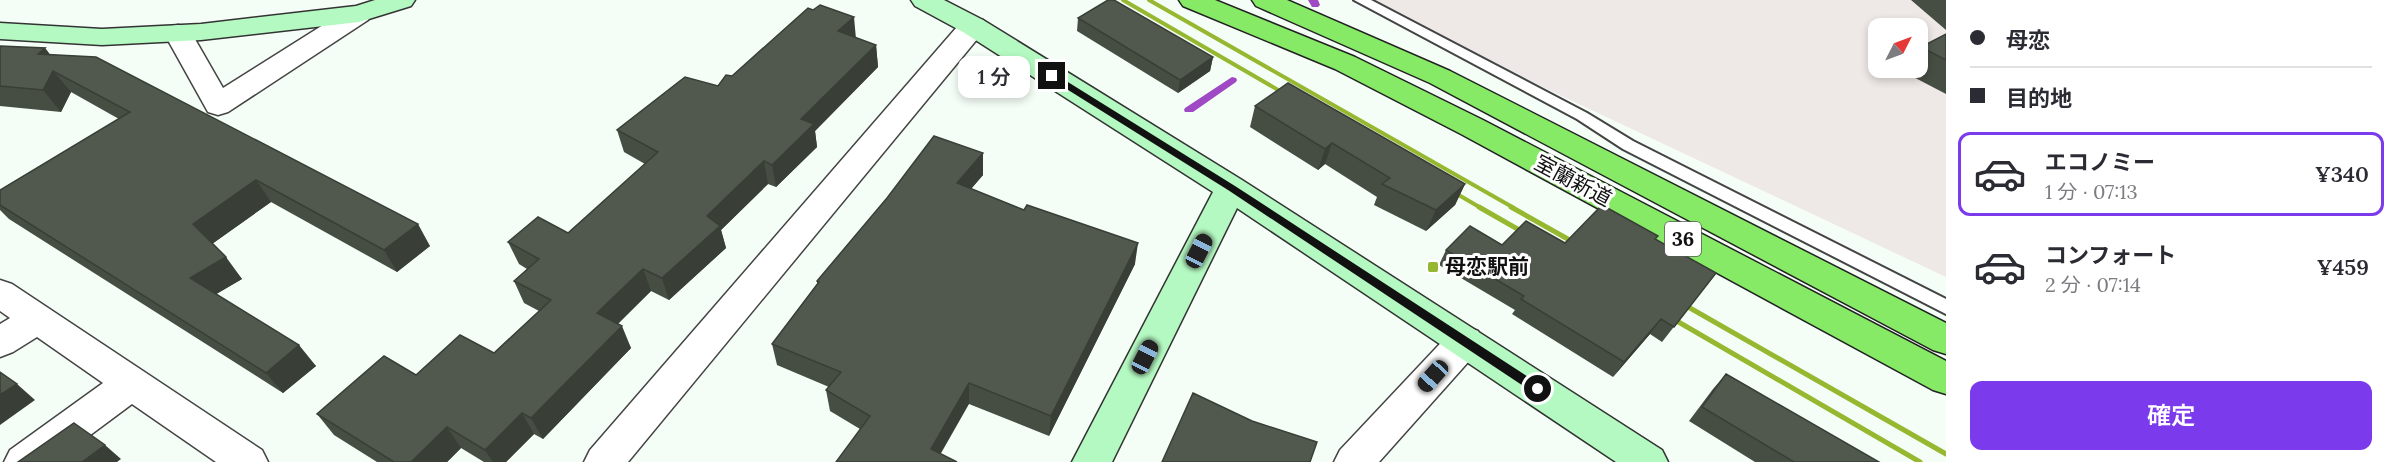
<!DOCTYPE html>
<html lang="ja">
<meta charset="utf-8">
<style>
:root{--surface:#fff;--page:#f2f2f3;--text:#2b2b33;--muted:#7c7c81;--line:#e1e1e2;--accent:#7c3aed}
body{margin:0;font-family:Lora,"Noto Sans JP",serif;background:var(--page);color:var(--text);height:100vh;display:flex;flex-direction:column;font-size:22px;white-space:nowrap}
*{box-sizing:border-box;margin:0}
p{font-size:20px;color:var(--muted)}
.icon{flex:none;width:33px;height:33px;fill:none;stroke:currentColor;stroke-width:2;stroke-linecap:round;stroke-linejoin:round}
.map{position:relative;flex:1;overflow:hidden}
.side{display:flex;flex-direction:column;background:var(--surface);width:450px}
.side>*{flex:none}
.hud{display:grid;align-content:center;height:132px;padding:0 24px;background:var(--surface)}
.needle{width:39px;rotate:48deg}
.fabs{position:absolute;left:1868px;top:18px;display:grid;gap:12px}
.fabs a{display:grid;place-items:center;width:60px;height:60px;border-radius:12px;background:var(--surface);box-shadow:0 3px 9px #0003;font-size:30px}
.end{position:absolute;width:27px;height:27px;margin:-14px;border:8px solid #111;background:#fff;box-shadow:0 0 0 3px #fff}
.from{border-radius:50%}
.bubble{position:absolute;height:42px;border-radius:12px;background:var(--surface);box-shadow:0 3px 9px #0003;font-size:20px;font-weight:600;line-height:42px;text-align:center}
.car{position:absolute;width:18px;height:36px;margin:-18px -9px;border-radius:8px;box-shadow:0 0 4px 2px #0007;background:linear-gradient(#222 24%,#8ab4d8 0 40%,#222 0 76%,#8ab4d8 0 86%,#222 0)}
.hud b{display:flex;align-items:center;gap:21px;height:57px;font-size:22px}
.hud b+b{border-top:2px solid var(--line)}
.hud i{width:15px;height:15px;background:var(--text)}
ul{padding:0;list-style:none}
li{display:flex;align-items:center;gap:18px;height:84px;margin:0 12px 9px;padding:0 12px;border:3px solid transparent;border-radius:12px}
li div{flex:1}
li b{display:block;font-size:22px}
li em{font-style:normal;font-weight:600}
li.current{border-color:var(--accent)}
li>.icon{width:54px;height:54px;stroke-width:1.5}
.button{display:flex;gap:12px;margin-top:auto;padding:12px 24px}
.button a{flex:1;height:69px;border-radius:12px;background:var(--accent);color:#fff;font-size:24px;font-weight:600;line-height:69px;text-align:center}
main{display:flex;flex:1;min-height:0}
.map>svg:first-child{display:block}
</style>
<main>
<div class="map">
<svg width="1946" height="462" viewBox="0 0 1946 462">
<rect width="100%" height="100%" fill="#f5fef6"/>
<path fill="#eee8e6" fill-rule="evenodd" d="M 1358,0 L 1946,0 L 1946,277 ZM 1878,28 L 1917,28 L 1917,68 L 1878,68 Z"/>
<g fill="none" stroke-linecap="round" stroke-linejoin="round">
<path fill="#9f49c5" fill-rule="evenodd" d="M 1308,0 L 1318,0 L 1320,5 L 1318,7 L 1312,7 Z
M 1232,77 L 1236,78 L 1237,80 L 1236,82 L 1193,112 L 1185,112 L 1184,110 L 1185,108 Z"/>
<defs>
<path id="lane" d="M 1354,0 L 1371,0 L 1587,113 L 1633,141 L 1946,299 L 1946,314 L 1623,149 L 1577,119 Z"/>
<path id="street" d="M 359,6 L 368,8 L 372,14 L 368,20 L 228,112 L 218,115 L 208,112 L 164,33 L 168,27 L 178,25 L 188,27 L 223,88 L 350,8 Z
M 973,18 L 983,20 L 987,26 L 983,32 L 628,462 L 584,462 L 590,450 L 963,20 Z
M 0,280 L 12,284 L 262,450 L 268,462 L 216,462 L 132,404 L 54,462 L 4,462 L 10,450 L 103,383 L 37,337 L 13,352 L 0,357 L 0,324 L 10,318 L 0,311 Z
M 1465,326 L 1478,331 L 1483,341 L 1478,351 L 1379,462 L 1334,462 L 1340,450 L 1452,331 Z"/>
<path id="secondary" d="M 375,0 L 415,0 L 411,6 L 359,22 L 201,40 L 102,45 L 0,39 L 0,23 L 102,29 L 201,24 L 356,6 Z
M 911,0 L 944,0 L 983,20 L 1242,180 L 1662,450 L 1668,462 L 1616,462 L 1237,208 L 1112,462 L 1072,462 L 1213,192 L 963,32 L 915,6 Z"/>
<path id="highway" d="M 1179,0 L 1215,0 L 1355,57 L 1483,120 L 1946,361 L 1946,394 L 1933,390 L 1461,134 L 1335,69 L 1183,6 Z
M 1252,0 L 1287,0 L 1450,71 L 1946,323 L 1946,354 L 1933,350 L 1430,83 L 1256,6 Z"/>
</defs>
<use href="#lane" stroke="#444" stroke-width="4"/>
<use href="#street" stroke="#444" stroke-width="3"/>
<use href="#secondary" stroke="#333" stroke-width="3"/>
<use href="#highway" stroke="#222" stroke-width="3"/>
<use href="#lane" fill="#fff" fill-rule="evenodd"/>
<use href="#street" fill="#fff" fill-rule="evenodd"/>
<use href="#secondary" fill="#b5f9c2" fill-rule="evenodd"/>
<use href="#highway" fill="#87ea67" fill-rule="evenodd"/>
<path stroke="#96b831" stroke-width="4" d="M 1123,0 L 1292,98
M 1149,0 L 1514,208
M 1445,187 L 1481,208"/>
<path stroke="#96b831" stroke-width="5" d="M 1479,207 L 1533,238
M 1511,207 L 1582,247
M 1676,300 L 1946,454
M 1663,313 L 1920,462"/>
</g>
<path fill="#464d43" d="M 1911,0 L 1946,0 L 1946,30 Z
M 1078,18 L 1213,57 L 1210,71 L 1178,93 L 1077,31 Z
M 1946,34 L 1946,94 L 1902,71 L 1905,68 L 1917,68 L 1917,53 L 1921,47 Z
M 856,38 L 876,45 L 878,67 L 815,131 L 817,147 L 776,187 L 768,184 L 721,230 L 726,248 L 669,300 L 651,291 L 618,324 L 631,348 L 543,439 L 534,434 L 506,462 L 484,462 L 461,448 L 447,462 L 377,462 L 334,435 L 317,414 L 416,375 L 494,353 L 539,311 L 524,303 L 514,281 L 527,269 L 519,264 L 508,242 L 568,233 L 645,164 L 624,152 L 617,130 L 718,86 L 732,76 Z
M 0,46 L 45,48 L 50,55 L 430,246 L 397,272 L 271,202 L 212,244 L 242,279 L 216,294 L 316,366 L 283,393 L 9,219 L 0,210 L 0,190 L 119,119 L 71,92 L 61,112 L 0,106 Z
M 1255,106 L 1465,184 L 1455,205 L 1426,231 L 1374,205 L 1377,197 L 1325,164 L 1318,170 L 1250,127 Z
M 983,153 L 983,175 L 971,189 L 1135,264 L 1049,436 L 969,404 L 860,429 L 830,411 L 826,390 L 829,387 L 777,365 L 772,344 L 817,284 L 817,281 Z
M 1658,236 L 1655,240 L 1716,273 L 1662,342 L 1650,334 L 1613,377 L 1512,314 L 1515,310 L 1439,265 L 1446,250 L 1502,245 L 1565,243 Z
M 1726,374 L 1879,462 L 1755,462 L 1689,421 L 1713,389 Z"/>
<path fill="#393e37" d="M 854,17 L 856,39 L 838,31 Z
M 876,45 L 878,67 L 815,131 L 817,147 L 776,187 L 772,165 L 801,119 Z
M 45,48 L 62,70 L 53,71 L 71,92 L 61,112 L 43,90 L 38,54 Z
M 1213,57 L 1210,71 L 1178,93 L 1180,80 Z
M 1332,143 L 1325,164 L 1318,170 L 1325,149 Z
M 983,153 L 983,175 L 957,205 L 957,183 Z
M 764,161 L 768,184 L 721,230 L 726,248 L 669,300 L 662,278 L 707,216 Z
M 256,180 L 271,202 L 209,246 L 193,224 Z
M 1465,184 L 1455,205 L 1426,231 L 1436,210 Z
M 418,224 L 430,246 L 397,272 L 384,250 Z
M 1138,243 L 1135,264 L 1049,436 L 1051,416 Z
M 226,257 L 242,279 L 208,299 L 190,278 Z
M 643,269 L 651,291 L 606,335 L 597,313 Z
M 1661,319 L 1650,334 L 1613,377 L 1624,362 Z
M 622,326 L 631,348 L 543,439 L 531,418 Z
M 299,345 L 316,366 L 283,393 L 266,373 Z
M 969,383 L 969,404 L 936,462 L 931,449 Z
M 17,384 L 35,400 L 0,425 L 0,395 Z
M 522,413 L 534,434 L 506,462 L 493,462 L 485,450 Z
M 447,427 L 461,448 L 447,462 L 411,462 Z
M 105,445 L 121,459 L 117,462 L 82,462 Z"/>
<path fill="#51594e" stroke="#393e37" stroke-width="1.5" d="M 1108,0 L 1114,0 L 1213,57 L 1180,80 L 1078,18 Z
M 820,5 L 854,17 L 838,31 L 876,45 L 801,119 L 814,124 L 772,165 L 764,161 L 707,216 L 720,226 L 662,278 L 643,269 L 597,313 L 622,326 L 531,418 L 522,413 L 485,450 L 447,427 L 411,462 L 394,462 L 317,414 L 384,356 L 416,375 L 460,335 L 494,353 L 551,300 L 514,281 L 539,259 L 508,242 L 538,217 L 568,233 L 658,152 L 617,130 L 685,77 L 718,86 L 726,75 L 732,76 L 808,8 L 813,10 Z
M 1946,34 L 1946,60 L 1921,47 Z
M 0,46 L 45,48 L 38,54 L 96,57 L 418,224 L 384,250 L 256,180 L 193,224 L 226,257 L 190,278 L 299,345 L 266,373 L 0,205 L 0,190 L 130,112 L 53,71 L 43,90 L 0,86 Z
M 1288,83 L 1465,184 L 1436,210 L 1382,184 L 1390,178 L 1332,143 L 1325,149 L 1255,106 Z
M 934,136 L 983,153 L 957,183 L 1024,210 L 1027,205 L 1138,243 L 1051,416 L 969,383 L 931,449 L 957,462 L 836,462 L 870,416 L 826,390 L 841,372 L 772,344 L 819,282 L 817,281 L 887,198 Z
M 1602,205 L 1658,236 L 1655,239 L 1716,273 L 1674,327 L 1661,319 L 1624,362 L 1521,299 L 1524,296 L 1446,250 L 1470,226 L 1502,245 L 1526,221 L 1565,243 Z
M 0,372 L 17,384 L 0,395 Z
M 1726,374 L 1879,462 L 1794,462 L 1702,407 Z
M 1193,393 L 1252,421 L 1317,442 L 1310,462 L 1162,462 Z
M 74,423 L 105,445 L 82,462 L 18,462 Z"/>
<path fill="#111" d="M 1049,74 L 1055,74 L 1235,186 L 1542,386 L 1542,393 L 1534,393 L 1228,190 L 1049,78 Z"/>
<rect fill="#96b831" stroke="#fff" stroke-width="2" x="1427" y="261" width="12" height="12" rx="3"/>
<g text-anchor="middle" stroke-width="6" stroke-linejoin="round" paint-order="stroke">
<rect fill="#fff" stroke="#585858" stroke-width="1.5" x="1665" y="222" width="36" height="34" rx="4.5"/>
<g font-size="20" font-weight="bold" fill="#111">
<text x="1683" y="246">36</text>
</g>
<g font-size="21" fill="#111" stroke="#fff">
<text transform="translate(1573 181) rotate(28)" y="7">室蘭新道</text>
</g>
<g font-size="21" font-weight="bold" fill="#111" stroke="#fff" text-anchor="start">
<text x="1445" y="274">母恋駅前</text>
</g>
</g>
</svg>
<div class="fabs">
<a><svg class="needle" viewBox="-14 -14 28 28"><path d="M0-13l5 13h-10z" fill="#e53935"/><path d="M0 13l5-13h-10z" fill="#7c7c81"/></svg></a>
</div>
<i class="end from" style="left:1538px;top:389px"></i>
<i class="end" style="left:1052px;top:76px"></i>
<div class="bubble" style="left:958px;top:56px;width:72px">1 分</div>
<i class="car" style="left:1199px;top:251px;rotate:27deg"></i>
<i class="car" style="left:1145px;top:357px;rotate:27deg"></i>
<i class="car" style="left:1433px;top:376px;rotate:222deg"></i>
</div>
<section class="side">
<div class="hud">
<b><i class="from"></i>母恋</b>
<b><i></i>目的地</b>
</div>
<ul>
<li class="current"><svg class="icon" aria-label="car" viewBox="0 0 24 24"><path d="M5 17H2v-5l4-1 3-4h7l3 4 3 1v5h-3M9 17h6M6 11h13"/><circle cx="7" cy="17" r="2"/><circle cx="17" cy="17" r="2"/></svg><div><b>エコノミー</b><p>1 分 · 07:13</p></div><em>¥340</em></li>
<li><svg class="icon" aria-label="car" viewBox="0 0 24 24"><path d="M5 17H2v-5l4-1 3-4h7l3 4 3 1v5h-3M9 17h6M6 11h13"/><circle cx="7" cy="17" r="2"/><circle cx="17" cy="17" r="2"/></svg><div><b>コンフォート</b><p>2 分 · 07:14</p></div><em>¥459</em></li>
</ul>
<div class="button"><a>確定</a></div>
</section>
</main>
